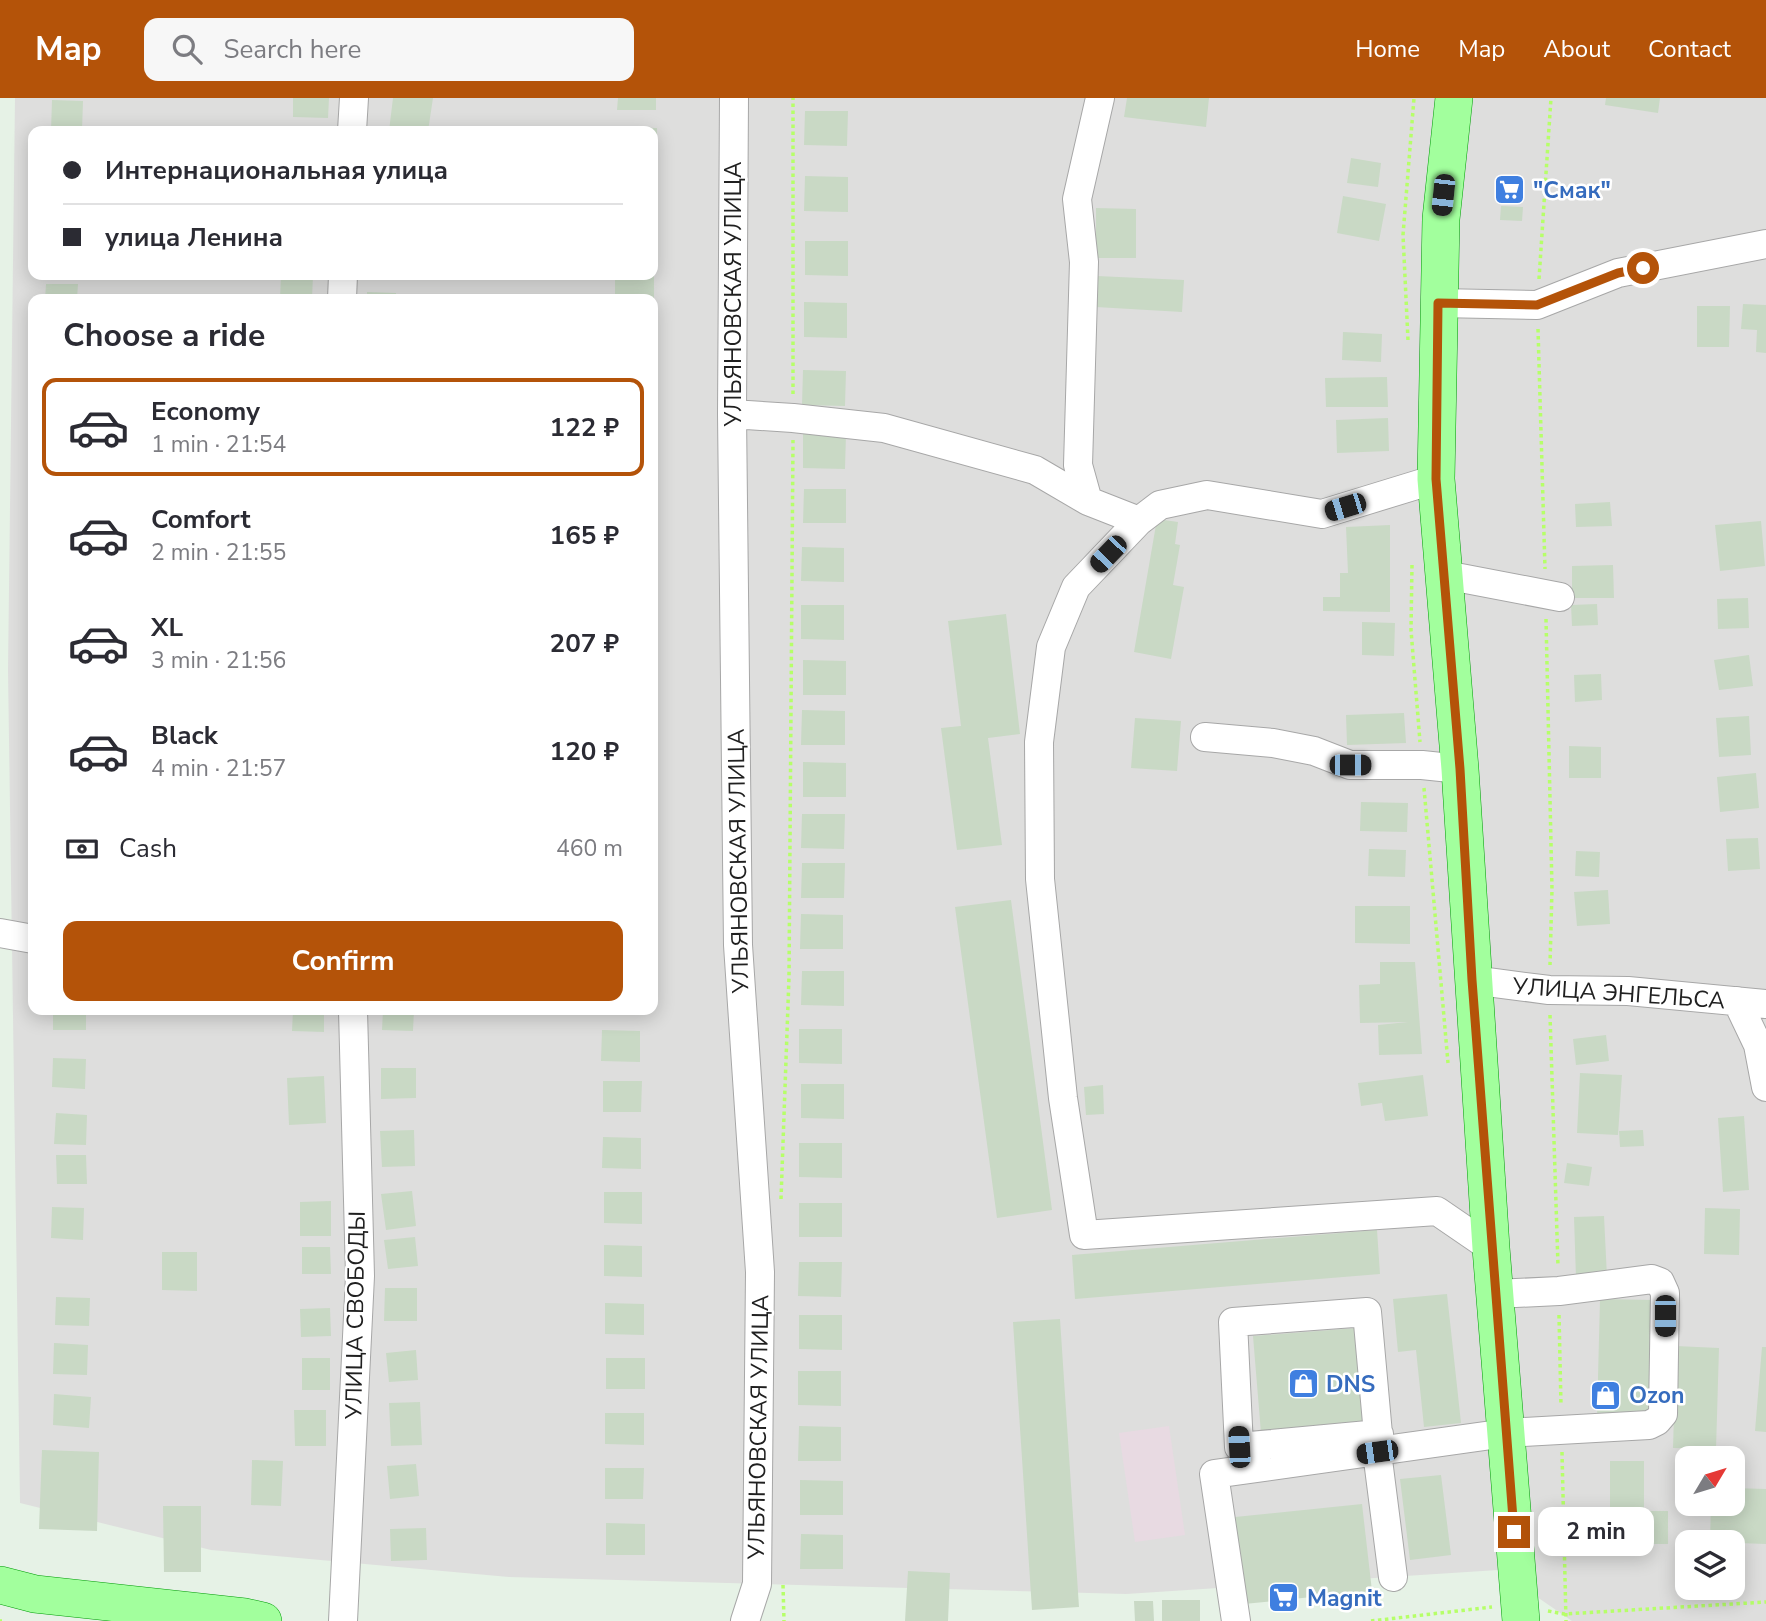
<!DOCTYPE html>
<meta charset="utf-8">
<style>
:root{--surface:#fff;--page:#f7f7f7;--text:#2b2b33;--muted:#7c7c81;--line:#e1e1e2;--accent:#b45309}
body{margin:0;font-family:"Nunito Sans",sans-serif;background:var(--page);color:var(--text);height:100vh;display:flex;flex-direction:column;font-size:26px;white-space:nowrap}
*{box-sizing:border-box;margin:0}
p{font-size:23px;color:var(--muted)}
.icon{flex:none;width:38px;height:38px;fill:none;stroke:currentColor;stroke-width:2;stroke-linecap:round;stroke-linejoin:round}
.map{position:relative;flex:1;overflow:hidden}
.details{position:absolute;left:28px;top:196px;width:630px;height:721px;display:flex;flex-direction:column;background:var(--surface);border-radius:14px;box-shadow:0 4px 18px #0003}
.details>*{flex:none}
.top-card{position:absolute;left:28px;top:28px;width:630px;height:154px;border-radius:14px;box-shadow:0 4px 18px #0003;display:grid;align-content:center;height:154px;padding:0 35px;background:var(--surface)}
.needle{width:46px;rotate:52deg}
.fabs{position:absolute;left:1675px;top:1348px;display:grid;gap:14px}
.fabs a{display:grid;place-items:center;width:70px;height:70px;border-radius:14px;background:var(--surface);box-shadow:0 4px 18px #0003;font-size:35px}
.end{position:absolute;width:32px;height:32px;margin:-16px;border:9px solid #b45309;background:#fff;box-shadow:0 0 0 4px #fff}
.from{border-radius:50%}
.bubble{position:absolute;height:49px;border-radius:14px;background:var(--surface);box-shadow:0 4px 18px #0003;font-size:23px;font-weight:700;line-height:49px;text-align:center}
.car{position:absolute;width:21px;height:42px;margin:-21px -10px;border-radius:9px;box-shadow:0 0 5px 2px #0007;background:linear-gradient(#222 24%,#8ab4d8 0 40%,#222 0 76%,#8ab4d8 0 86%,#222 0)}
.top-card b{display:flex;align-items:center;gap:24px;height:66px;font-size:26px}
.top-card b+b{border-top:2px solid var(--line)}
.top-card i{width:18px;height:18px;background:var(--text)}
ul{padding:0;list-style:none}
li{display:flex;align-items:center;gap:21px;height:98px;margin:0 14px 10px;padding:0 21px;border:4px solid transparent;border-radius:14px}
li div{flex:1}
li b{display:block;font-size:26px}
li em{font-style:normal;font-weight:700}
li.selected{border-color:var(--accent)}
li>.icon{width:63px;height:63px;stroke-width:1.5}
h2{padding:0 35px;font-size:32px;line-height:84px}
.pay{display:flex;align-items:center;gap:18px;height:77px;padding:0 35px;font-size:26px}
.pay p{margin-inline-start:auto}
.button{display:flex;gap:14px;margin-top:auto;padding:14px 35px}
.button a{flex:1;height:80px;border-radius:14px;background:var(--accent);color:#fff;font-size:28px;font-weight:700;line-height:80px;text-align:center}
header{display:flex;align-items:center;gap:42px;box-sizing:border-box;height:98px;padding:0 35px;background:var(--accent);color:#fff}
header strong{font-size:33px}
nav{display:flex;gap:38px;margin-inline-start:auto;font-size:24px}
.search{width:490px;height:63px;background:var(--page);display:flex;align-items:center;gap:18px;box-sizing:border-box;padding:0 24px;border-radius:14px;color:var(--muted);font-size:26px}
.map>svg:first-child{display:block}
</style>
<header>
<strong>Map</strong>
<div class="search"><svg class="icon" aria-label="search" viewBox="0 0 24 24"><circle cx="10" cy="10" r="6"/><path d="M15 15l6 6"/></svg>Search here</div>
<nav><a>Home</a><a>Map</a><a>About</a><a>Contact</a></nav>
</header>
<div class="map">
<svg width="1766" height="1523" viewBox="0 0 1766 1523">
<rect width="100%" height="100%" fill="#e6f2e6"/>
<path fill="#dededd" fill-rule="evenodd" d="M 15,0 L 1766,0 L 1766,1523 L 1572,1523 L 1498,1472 L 1126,1496 L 509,1479 L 211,1452 L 20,1405 L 8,572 ZM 33,33 L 653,33 L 653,177 L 33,177 ZM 33,201 L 653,201 L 653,912 L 33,912 ZM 1687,1360 L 1732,1360 L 1732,1405 L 1687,1405 ZM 1687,1444 L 1732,1444 L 1732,1489 L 1687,1489 Z"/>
<path fill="#e8dae2" d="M 1169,1328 L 1185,1437 L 1135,1444 L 1119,1335 Z"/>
<path fill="#c9d9c5" d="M 293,0 L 329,0 L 328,20 L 293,19 Z
M 393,0 L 433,0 L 428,33 L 389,33 Z
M 618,0 L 656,0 L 656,12 L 617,12 Z
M 1127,0 L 1209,0 L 1206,29 L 1124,19 Z
M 1606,0 L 1660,0 L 1658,15 L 1605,7 Z
M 52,2 L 83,3 L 82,33 L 51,33 Z
M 805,13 L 848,13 L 847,48 L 804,47 Z
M 618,29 L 657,30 L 657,61 L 653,61 L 653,33 L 618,33 Z
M 1351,60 L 1381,65 L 1378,89 L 1347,85 Z
M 653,74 L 656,75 L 655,106 L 653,106 Z
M 805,78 L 848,79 L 848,114 L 804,113 Z
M 1343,98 L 1386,106 L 1379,143 L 1337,135 Z
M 1501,108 L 1523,109 L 1522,123 L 1500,122 Z
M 1096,110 L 1136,111 L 1136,160 L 1096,160 Z
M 805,143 L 848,143 L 848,178 L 805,177 Z
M 281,177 L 313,177 L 312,201 L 280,201 Z
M 615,177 L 654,177 L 654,201 L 615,201 Z
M 1097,178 L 1184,182 L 1182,214 L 1096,209 Z
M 46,186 L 78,186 L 77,201 L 45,201 Z
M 367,194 L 396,195 L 396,201 L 367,201 Z
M 804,204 L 847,205 L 847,240 L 804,239 Z
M 1743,206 L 1766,207 L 1766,255 L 1756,254 L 1757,232 L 1741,231 Z
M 1697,208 L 1730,208 L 1729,249 L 1697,249 Z
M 1343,234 L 1382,236 L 1381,264 L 1342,262 Z
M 803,272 L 846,273 L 845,308 L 802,307 Z
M 1387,279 L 1388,309 L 1326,309 L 1325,280 Z
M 1388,320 L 1389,353 L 1337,355 L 1336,322 Z
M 803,336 L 846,336 L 845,371 L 803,370 Z
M 804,391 L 846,391 L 846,425 L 803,425 Z
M 1610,404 L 1612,428 L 1576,429 L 1575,406 Z
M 1157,421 L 1178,424 L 1175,446 L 1180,447 L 1173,487 L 1184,489 L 1171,561 L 1134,554 Z
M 1761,423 L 1765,468 L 1720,473 L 1715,427 Z
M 1390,427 L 1390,514 L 1323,513 L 1323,499 L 1340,499 L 1340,475 L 1348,475 L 1346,429 Z
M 802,449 L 844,450 L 844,484 L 801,483 Z
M 1613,467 L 1614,500 L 1572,500 L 1572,468 Z
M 1748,500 L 1749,530 L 1718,531 L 1717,501 Z
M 1597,506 L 1598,527 L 1572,528 L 1571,507 Z
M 801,507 L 844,507 L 844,542 L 801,541 Z
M 1006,516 L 1020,636 L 988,640 L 1002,747 L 957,752 L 941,630 L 961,628 L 948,523 Z
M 1362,524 L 1395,525 L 1394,558 L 1362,557 Z
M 1749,557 L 1753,588 L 1719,592 L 1714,562 Z
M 803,562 L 846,563 L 846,597 L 803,597 Z
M 1601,576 L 1602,602 L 1575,604 L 1574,577 Z
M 802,612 L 845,613 L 845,647 L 801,647 Z
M 1404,615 L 1406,645 L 1347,647 L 1346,617 Z
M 1749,618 L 1751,657 L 1719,659 L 1716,620 Z
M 1135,620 L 1181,623 L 1177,673 L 1131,670 Z
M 1569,648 L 1601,649 L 1601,680 L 1569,680 Z
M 803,664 L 846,665 L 846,699 L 803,699 Z
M 1756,675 L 1759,710 L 1720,714 L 1717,679 Z
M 1361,704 L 1408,705 L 1407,734 L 1360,733 Z
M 802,716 L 845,716 L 844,751 L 801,750 Z
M 1758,740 L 1760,771 L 1728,773 L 1726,741 Z
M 1369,751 L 1406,752 L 1405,779 L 1368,778 Z
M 1576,753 L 1600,754 L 1599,779 L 1575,778 Z
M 802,765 L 845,765 L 844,800 L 801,800 Z
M 1608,792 L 1610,826 L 1577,828 L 1574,794 Z
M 1011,802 L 1052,1112 L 997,1120 L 955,809 Z
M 1355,808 L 1410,808 L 1410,846 L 1355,845 Z
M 801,816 L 843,817 L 843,851 L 800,851 Z
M 1380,864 L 1415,864 L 1422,956 L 1379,957 L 1378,927 L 1408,924 L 1360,925 L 1359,887 L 1380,886 Z
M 802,873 L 844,873 L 844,908 L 801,907 Z
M 53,912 L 86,912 L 86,932 L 53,932 Z
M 293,912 L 324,912 L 324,934 L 292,933 Z
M 383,912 L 414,912 L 413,933 L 382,932 Z
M 799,931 L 842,931 L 842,966 L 799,965 Z
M 602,932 L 640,933 L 640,964 L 601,963 Z
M 1606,937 L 1609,963 L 1576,967 L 1573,941 Z
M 53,960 L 86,961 L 85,991 L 52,989 Z
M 381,970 L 416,970 L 416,1000 L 381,1001 Z
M 1580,975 L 1622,977 L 1618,1037 L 1577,1035 Z
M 1423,977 L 1428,1018 L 1385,1023 L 1382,1005 L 1361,1008 L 1358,985 Z
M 324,978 L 326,1025 L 289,1027 L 287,980 Z
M 603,983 L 642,983 L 641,1014 L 603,1014 Z
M 801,986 L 844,986 L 844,1021 L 801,1020 Z
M 1103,987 L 1104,1016 L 1086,1017 L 1084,989 Z
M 56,1015 L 87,1017 L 86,1047 L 54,1046 Z
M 1744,1018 L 1749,1092 L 1723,1094 L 1718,1020 Z
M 414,1032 L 415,1068 L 382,1069 L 380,1033 Z
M 1643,1032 L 1644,1048 L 1620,1049 L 1619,1033 Z
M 603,1039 L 641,1040 L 641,1071 L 602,1070 Z
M 799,1045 L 842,1045 L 842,1080 L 799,1079 Z
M 56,1057 L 86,1057 L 87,1086 L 57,1086 Z
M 1567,1065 L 1592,1069 L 1589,1088 L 1564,1085 Z
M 412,1093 L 416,1128 L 386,1132 L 381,1096 Z
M 604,1094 L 642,1094 L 642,1126 L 604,1125 Z
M 331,1103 L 331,1138 L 300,1138 L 300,1104 Z
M 799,1105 L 842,1105 L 842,1139 L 799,1139 Z
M 52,1109 L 84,1110 L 83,1142 L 51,1140 Z
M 1705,1110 L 1740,1111 L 1739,1157 L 1704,1156 Z
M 1604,1118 L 1607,1179 L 1576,1180 L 1574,1119 Z
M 1377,1132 L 1380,1176 L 1075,1201 L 1072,1157 Z
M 415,1139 L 418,1168 L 388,1171 L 384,1142 Z
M 604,1147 L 642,1148 L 642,1179 L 604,1178 Z
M 302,1149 L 330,1149 L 331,1176 L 302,1176 Z
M 162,1154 L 197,1154 L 197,1193 L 162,1192 Z
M 799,1164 L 842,1164 L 841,1199 L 798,1198 Z
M 385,1190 L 417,1190 L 417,1223 L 384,1223 Z
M 1447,1196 L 1461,1325 L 1424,1329 L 1416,1252 L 1398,1254 L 1393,1201 Z
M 56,1199 L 90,1200 L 89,1228 L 55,1227 Z
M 1600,1201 L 1653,1202 L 1650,1319 L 1597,1318 Z
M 605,1205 L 644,1206 L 644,1237 L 605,1236 Z
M 330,1210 L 331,1238 L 301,1239 L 300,1211 Z
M 799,1217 L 842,1217 L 842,1252 L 799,1251 Z
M 1060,1221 L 1079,1509 L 1032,1512 L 1013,1224 Z
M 1356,1230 L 1364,1328 L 1261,1335 L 1253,1238 Z
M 54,1245 L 88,1247 L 87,1277 L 53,1276 Z
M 1676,1248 L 1719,1250 L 1716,1351 L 1673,1350 Z
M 1762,1249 L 1766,1249 L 1766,1334 L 1755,1333 Z
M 416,1252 L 418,1282 L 389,1284 L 386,1255 Z
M 302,1260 L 330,1260 L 330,1292 L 302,1292 Z
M 606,1260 L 645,1260 L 645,1291 L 606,1291 Z
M 798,1273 L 841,1273 L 841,1308 L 798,1307 Z
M 54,1296 L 91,1299 L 89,1330 L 53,1327 Z
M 420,1304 L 422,1347 L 391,1348 L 389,1305 Z
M 294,1312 L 326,1312 L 326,1348 L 295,1348 Z
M 605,1315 L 644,1315 L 644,1347 L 605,1346 Z
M 799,1328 L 841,1329 L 841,1363 L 798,1363 Z
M 42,1352 L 99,1354 L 97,1433 L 39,1431 Z
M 252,1362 L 283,1363 L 281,1408 L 251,1407 Z
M 1610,1363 L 1644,1363 L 1644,1413 L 1668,1413 L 1668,1446 L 1610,1446 Z
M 416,1366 L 419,1398 L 390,1401 L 387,1368 Z
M 605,1370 L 644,1370 L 643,1401 L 605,1401 Z
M 1441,1377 L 1451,1457 L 1410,1462 L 1400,1381 Z
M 800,1382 L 843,1383 L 843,1417 L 800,1417 Z
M 1732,1390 L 1766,1391 L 1766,1446 L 1710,1444 L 1711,1405 L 1732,1405 Z
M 1362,1406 L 1372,1493 L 1244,1506 L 1235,1419 Z
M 163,1408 L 201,1408 L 201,1474 L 164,1474 Z
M 606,1425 L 645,1426 L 645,1457 L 606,1457 Z
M 426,1430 L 427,1462 L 391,1463 L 390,1431 Z
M 801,1436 L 843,1437 L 843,1471 L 800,1471 Z
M 908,1473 L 950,1475 L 948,1523 L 905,1523 Z
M 1162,1502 L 1200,1502 L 1200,1523 L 1162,1523 Z
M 1134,1503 L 1153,1503 L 1154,1523 L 1135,1523 Z"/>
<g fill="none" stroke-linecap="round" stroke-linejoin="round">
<defs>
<path id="minor" d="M 734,0 L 732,316 L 738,847 L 760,1174 L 757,1486 L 745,1523
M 1100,0 L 1077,101 L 1084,164 L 1078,367 L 1088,403 L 1139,423
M 352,33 L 354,0
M 342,201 L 343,177
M 1438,205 L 1537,207 L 1618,175 L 1766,146
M 732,316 L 793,320 L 884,330 L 1035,372 L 1088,403
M 1436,381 L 1322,416 L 1207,397 L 1160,407 L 1139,423 L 1076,489 L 1051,549 L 1039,644 L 1040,781 L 1063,1000 L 1084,1137 L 1437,1113 L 1491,1150
M 1445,477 L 1560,499
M 1205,639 L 1273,645 L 1314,653 L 1350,667 L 1422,667 L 1460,671
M 0,835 L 33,841
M 1472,882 L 1549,892 L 1628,893 L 1766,906
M 1737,903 L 1758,947 L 1766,989
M 1378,1336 L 1367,1214 L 1233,1224 L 1239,1349 L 1379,1336
M 1377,1354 L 1393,1479
M 343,1523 L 360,1178 L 353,912
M 1236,1523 L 1214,1376 L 1506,1335 L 1649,1327 L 1657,1323 L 1663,1316 L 1665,1195 L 1660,1184 L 1652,1181 L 1559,1193 L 1495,1196"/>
<path id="major" d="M 1454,0 L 1441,121 L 1436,381 L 1460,671 L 1491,1150 L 1521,1523
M 0,1487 L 35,1496 L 245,1519 L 263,1523"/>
</defs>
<use href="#minor" stroke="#a7a7a7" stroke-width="30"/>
<use href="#major" stroke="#009c08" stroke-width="38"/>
<path stroke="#b6ff69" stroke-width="3.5" stroke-dasharray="3.5 3.5" stroke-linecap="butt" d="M 1539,181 L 1551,0
M 1538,231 L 1545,471
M 1408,242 L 1403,137 L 1414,0
M 793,296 L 793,0
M 1412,467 L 1411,532 L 1420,644
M 1546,521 L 1552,791 L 1550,867
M 1424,690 L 1448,965
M 1550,917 L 1558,1168
M 781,1101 L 789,879 L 793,342
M 1559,1217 L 1561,1308
M 1562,1354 L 1566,1523
M 783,1487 L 784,1523
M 1548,1513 L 1564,1516 L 1766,1504
M 0,1523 L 2,1523
M 1371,1523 L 1492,1509"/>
<use href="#minor" stroke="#fff" stroke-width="28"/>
<use href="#major" stroke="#a2ff9d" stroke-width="37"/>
</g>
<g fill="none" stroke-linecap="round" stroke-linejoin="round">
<path stroke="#b45309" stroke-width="9" d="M 1514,1434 L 1472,882 L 1460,671 L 1436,381 L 1438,205 L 1537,207 L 1618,175 L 1643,170"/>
</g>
<defs>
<symbol id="supermarket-square" viewBox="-11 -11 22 22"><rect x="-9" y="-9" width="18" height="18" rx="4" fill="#3f7fe0" stroke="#fff"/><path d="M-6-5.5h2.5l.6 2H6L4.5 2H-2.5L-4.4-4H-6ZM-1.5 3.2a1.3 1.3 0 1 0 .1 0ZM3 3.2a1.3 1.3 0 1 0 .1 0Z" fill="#fff"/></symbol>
<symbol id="shop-square" viewBox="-11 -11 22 22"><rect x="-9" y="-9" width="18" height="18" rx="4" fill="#3f7fe0" stroke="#fff"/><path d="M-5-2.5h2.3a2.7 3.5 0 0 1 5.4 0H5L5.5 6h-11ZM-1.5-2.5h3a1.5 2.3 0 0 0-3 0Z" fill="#fff"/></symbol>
</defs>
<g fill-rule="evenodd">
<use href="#supermarket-square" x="1492" y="74" width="35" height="35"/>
<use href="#shop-square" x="1286" y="1268" width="35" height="35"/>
<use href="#shop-square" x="1588" y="1280" width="35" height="35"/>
<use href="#supermarket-square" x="1266" y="1482" width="35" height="35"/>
</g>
<g text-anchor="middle" stroke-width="5" stroke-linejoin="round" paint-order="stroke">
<g font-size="23" font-weight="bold" fill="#366cbe" stroke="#fff" text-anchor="start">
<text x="1533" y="100">"Смак"</text>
<text x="1326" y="1294">DNS</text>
<text x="1629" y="1305">Ozon</text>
<text x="1307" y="1508">Magnit</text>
</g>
<g font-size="23" fill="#202020" stroke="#fff">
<text transform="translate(733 196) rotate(-90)" y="8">УЛЬЯНОВСКАЯ УЛИЦА</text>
<text transform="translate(738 763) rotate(-91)" y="8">УЛЬЯНОВСКАЯ УЛИЦА</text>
<text transform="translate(1619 895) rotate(4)" y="8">УЛИЦА ЭНГЕЛЬСА</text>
<text transform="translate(355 1217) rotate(-89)" y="8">УЛИЦА СВОБОДЫ</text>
<text transform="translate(758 1329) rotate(-89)" y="8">УЛЬЯНОВСКАЯ УЛИЦА</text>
</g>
</g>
</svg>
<div class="fabs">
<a><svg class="needle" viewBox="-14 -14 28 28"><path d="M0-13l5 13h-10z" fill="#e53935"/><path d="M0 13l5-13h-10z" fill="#7c7c81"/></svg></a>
<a><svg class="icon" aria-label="layers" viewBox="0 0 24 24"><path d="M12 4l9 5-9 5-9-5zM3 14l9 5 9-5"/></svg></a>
</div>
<i class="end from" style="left:1643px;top:170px"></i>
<i class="end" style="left:1514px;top:1434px"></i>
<div class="bubble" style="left:1538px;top:1409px;width:116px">2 min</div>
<i class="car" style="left:1443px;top:97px;rotate:186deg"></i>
<i class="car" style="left:1345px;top:409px;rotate:253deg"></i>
<i class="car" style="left:1108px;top:456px;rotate:224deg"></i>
<i class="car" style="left:1350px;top:667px;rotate:90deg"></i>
<i class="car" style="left:1665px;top:1218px;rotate:180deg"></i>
<i class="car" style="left:1239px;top:1349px;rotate:357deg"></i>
<i class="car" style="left:1377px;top:1354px;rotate:262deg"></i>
<div class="top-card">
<b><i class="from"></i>Интернациональная улица</b>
<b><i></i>улица Ленина</b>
</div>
<section class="details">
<h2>Choose a ride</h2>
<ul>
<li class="selected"><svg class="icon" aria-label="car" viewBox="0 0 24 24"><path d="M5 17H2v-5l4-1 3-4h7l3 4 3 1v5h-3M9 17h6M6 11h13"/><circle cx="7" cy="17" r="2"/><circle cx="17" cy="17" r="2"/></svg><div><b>Economy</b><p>1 min · 21:54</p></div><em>122 ₽</em></li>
<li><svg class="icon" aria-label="car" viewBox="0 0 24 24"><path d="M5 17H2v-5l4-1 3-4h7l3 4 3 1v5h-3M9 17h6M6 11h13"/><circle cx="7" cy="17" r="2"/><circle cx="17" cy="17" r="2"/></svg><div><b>Comfort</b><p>2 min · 21:55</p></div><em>165 ₽</em></li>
<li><svg class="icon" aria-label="car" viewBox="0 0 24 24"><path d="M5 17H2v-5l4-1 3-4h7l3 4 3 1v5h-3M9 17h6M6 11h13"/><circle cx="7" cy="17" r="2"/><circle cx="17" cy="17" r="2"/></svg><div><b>XL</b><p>3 min · 21:56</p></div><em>207 ₽</em></li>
<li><svg class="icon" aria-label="car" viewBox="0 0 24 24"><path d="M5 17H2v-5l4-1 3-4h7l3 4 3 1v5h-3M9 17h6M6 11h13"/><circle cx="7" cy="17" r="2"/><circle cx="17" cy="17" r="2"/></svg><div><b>Black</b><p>4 min · 21:57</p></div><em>120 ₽</em></li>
</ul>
<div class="pay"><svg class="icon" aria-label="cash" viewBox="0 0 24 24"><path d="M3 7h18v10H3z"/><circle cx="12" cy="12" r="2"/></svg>Cash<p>460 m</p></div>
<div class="button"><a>Confirm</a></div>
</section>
</div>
